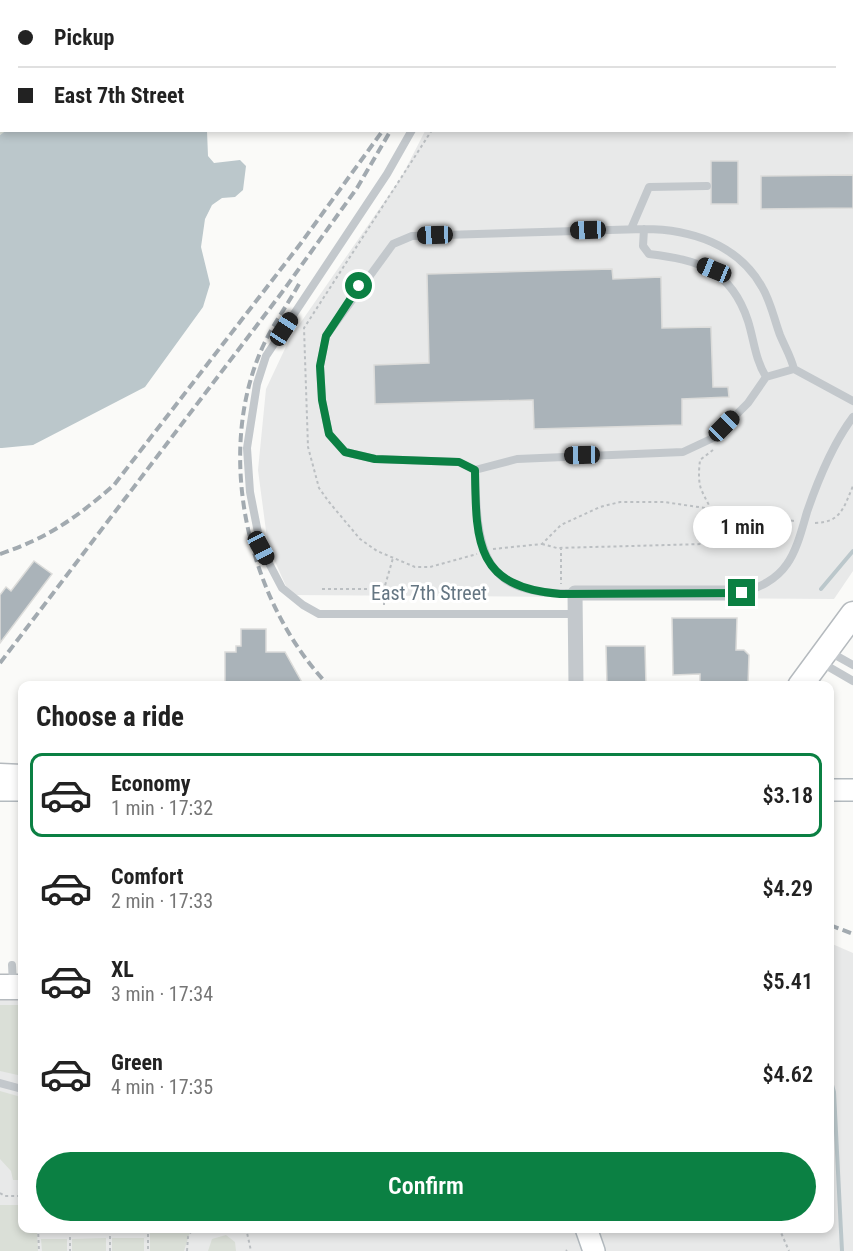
<!DOCTYPE html>
<meta charset="utf-8">
<style>
:root{--surface:#fff;--page:#f6f6f6;--text:#222;--muted:#767676;--line:#e0e0e0;--accent:#0b8043}
body{margin:0;font-family:"Roboto Condensed",sans-serif;background:var(--page);color:var(--text);height:100vh;display:flex;flex-direction:column;font-size:22px;white-space:nowrap}
*{box-sizing:border-box;margin:0}
p{font-size:20px;color:var(--muted)}
.icon{flex:none;width:33px;height:33px;fill:none;stroke:currentColor;stroke-width:2;stroke-linecap:round;stroke-linejoin:round}
.map{position:relative;flex:1;overflow:hidden}
.panel{position:absolute;left:18px;top:681px;width:816px;height:552px;display:flex;flex-direction:column;background:var(--surface);border-radius:12px;box-shadow:0 3px 9px #0003}
.panel>*{flex:none}
.guide{position:absolute;left:0px;top:0px;width:854px;height:132px;box-shadow:0 3px 9px #0003;display:grid;align-content:center;height:132px;padding:0 18px;background:var(--surface)}
.end{position:absolute;width:27px;height:27px;margin:-14px;border:8px solid #0b8043;background:#fff;box-shadow:0 0 0 3px #fff}
.from{border-radius:50%}
.bubble{position:absolute;height:42px;border-radius:21px;background:var(--surface);box-shadow:0 3px 9px #0003;font-size:20px;font-weight:600;line-height:42px;text-align:center}
.car{position:absolute;width:18px;height:36px;margin:-18px -9px;border-radius:8px;box-shadow:0 0 4px 2px #0007;background:linear-gradient(#222 24%,#8ab4d8 0 40%,#222 0 76%,#8ab4d8 0 86%,#222 0)}
.guide b{display:flex;align-items:center;gap:21px;height:57px;font-size:22px}
.guide b+b{border-top:2px solid var(--line)}
.guide i{width:15px;height:15px;background:var(--text)}
ul{padding:0;list-style:none}
li{display:flex;align-items:center;gap:18px;height:84px;margin:0 12px 9px;padding:0 6px;border:3px solid transparent;border-radius:12px}
li div{flex:1}
li b{display:block;font-size:22px}
li em{font-style:normal;font-weight:600}
li.on{border-color:var(--accent)}
li>.icon{width:54px;height:54px;stroke-width:1.5}
h2{padding:0 18px;font-size:27px;line-height:72px}
.action{display:flex;gap:12px;margin-top:auto;padding:12px 18px}
.action a{flex:1;height:69px;border-radius:36px;background:var(--accent);color:#fff;font-size:24px;font-weight:600;line-height:69px;text-align:center}
.map>svg:first-child{display:block}
</style>
<div class="map">
<svg width="853" height="1251" viewBox="0 0 853 1251">
<rect width="100%" height="100%" fill="#fafaf8"/>
<path fill="#e8e9e9" d="M 492,0 L 853,0 L 853,571 L 834,599 L 290,595 L 268,546 L 258,470 L 266,389 L 290,338 L 402,176 L 425,131 L 852,130 L 852,2 Z
M 830,943 L 853,953 L 853,1251 L 0,1251 L 0,995 L 22,995 L 22,1228 L 830,1228 Z"/>
<path fill="#dadfd7" d="M 0,0 L 394,0 L 2,2 L 2,130 L 7,131 L 0,135 Z
M 0,1005 L 22,1005 L 22,1076 L 0,1071 Z
M 0,1091 L 21,1097 L 22,1175 L 19,1176 L 19,1180 L 13,1180 L 11,1171 L 0,1159 Z
M 0,1205 L 22,1205 L 22,1228 L 37,1230 L 38,1251 L 0,1251 Z
M 439,1228 L 439,1232 L 286,1232 L 286,1228 Z
M 150,1229 L 191,1229 L 184,1251 L 150,1251 Z
M 445,1229 L 530,1228 L 530,1232 L 445,1232 Z
M 226,1235 L 235,1242 L 236,1251 L 208,1251 L 212,1239 Z
M 106,1238 L 106,1251 L 72,1251 L 72,1239 Z
M 112,1238 L 144,1238 L 144,1251 L 112,1251 Z
M 41,1239 L 67,1239 L 67,1251 L 42,1251 Z"/>
<path fill="#bbc7cb" d="M 7,130 L 207,131 L 208,156 L 214,163 L 240,160 L 246,166 L 243,190 L 235,197 L 222,198 L 212,205 L 205,219 L 201,247 L 210,284 L 203,307 L 145,387 L 33,445 L 2,448 L 0,448 L 0,135 Z"/>
<g fill="none" stroke-linecap="round" stroke-linejoin="round">
<path stroke="#bbc7cb" stroke-width="4" d="M 821,589 L 853,551
M 830,1078 L 834,1092 L 842,1251"/>
</g>
<path fill="#aab3b9" stroke="#dcdcda" stroke-width="1.5" d="M 711,161 L 738,161 L 738,204 L 711,204 Z
M 853,175 L 853,208 L 761,209 L 761,176 Z
M 612,269 L 613,279 L 661,277 L 662,328 L 711,327 L 713,387 L 728,387 L 729,397 L 682,399 L 682,425 L 534,429 L 533,400 L 375,404 L 374,365 L 429,363 L 427,274 Z
M 34,561 L 52,574 L 0,643 L 0,595 L 6,587 L 11,591 Z
M 672,618 L 737,618 L 736,650 L 744,650 L 749,655 L 748,685 L 700,686 L 700,674 L 673,675 Z
M 241,629 L 266,629 L 266,652 L 285,652 L 304,686 L 225,686 L 225,652 L 236,652 L 236,646 L 241,646 Z
M 606,646 L 645,646 L 646,686 L 607,686 Z"/>
<g fill="none" stroke-linecap="round" stroke-linejoin="round">
<defs>
<path id="secondary" d="M 0,790 L 22,790
M 830,790 L 853,790
M 586,1228 L 594,1251"/>
<path id="primary" d="M 800,686 L 853,614
M 0,776 L 22,777
M 0,987 L 22,987"/>
</defs>
<use href="#secondary" stroke="#b3babf" stroke-width="24"/>
<use href="#primary" stroke="#b5babe" stroke-width="27"/>
<path stroke="#bbbfc2" stroke-width="2" stroke-dasharray="3 3" stroke-linecap="butt" d="M 852,102 L 853,102
M 432,130 L 304,328 L 308,447 L 319,488 L 329,502 L 360,539 L 377,551 L 415,567 L 430,567 L 477,554
M 713,450 L 700,460 C 699,469 698,480 701,489 C 709,508 722,521 715,543
M 815,523 C 841,522 843,509 853,486
M 542,544 L 557,548 L 741,543 L 768,537 L 786,520
M 561,547 L 561,584
M 493,549 L 542,544 L 561,525 L 600,507 L 620,502 L 664,502 L 794,521
M 322,589 L 384,589 L 393,558
M 384,605 L 384,589
M 22,808 L 20,815 L 22,894
M 0,1193 L 5,1196 L 22,1196
M 38,1228 L 39,1251
M 148,1228 L 148,1251
M 246,1228 L 251,1251
M 779,1228 L 789,1251
M 110,1236 L 110,1251
M 70,1237 L 70,1251
M 187,1251 L 188,1237 L 193,1228
M 566,1251 L 567,1250"/>
<path stroke="#c3c8cc" stroke-width="8" d="M 369,2 L 371,0
M 0,112 L 2,111
M 412,130 L 387,174 L 266,356 L 257,384 L 247,448 L 250,492 L 261,548 L 282,588 L 303,605 L 319,614 L 575,614
M 631,229 L 649,187 L 707,186
M 644,229 L 643,246 L 649,254 C 698,260 731,269 748,321 C 754,340 755,359 766,377 L 748,403 L 713,438 L 683,452 L 517,459 L 475,470 L 459,462 L 375,459 L 345,452 L 329,434 L 322,400 L 320,366 L 326,336 L 393,244 L 412,236 L 644,229 C 690,229 738,244 762,287 C 771,302 774,319 780,335 C 785,347 791,357 794,369
M 766,377 L 794,369 L 853,401
M 475,470 C 477,548 480,598 575,593
M 742,593 C 760,587 776,580 787,564 C 797,550 802,529 807,512 C 818,480 832,445 853,417
M 828,651 L 853,665
M 822,663 L 853,681
M 12,965 L 13,983
M 0,1083 L 22,1089"/>
<path stroke="#c3c8cc" stroke-width="15" d="M 576,686 L 575,593 L 742,593"/>
<use href="#secondary" stroke="#fff" stroke-width="21"/>
<use href="#primary" stroke="#fff" stroke-width="24"/>
<path stroke="#a2aab0" stroke-width="4" stroke-dasharray="9 4.5" stroke-linecap="butt" d="M 463,2 L 463,0
M 299,284 C 288,304 274,323 264,344 C 213,452 248,602 329,686
M 0,554 C 48,538 76,518 114,485 L 301,243 L 381,133
M 0,663 L 283,291 L 357,188 L 391,130
M 830,925 L 853,934"/>
</g>
<g fill="none" stroke-linecap="round" stroke-linejoin="round">
<path stroke="#0b8043" stroke-width="8" d="M 359,286 L 326,336 L 320,366 L 322,400 L 329,434 L 345,452 L 375,459 L 459,462 L 475,470 C 476,542 475,587 560,594 L 742,593"/>
</g>
<g text-anchor="middle" stroke-width="6" stroke-linejoin="round" paint-order="stroke">
<g font-size="20" fill="#657683" stroke="#fff">
<text x="429" y="600">East 7th Street</text>
</g>
</g>
</svg>
<i class="end from" style="left:359px;top:286px"></i>
<i class="end" style="left:742px;top:593px"></i>
<div class="bubble" style="left:693px;top:506px;width:99px">1 min</div>
<i class="car" style="left:588px;top:230px;rotate:268deg"></i>
<i class="car" style="left:435px;top:235px;rotate:268deg"></i>
<i class="car" style="left:714px;top:270px;rotate:292deg"></i>
<i class="car" style="left:284px;top:329px;rotate:33deg"></i>
<i class="car" style="left:724px;top:426px;rotate:45deg"></i>
<i class="car" style="left:582px;top:455px;rotate:269deg"></i>
<i class="car" style="left:261px;top:548px;rotate:152deg"></i>
<div class="guide">
<b><i class="from"></i>Pickup</b>
<b><i></i>East 7th Street</b>
</div>
<section class="panel">
<h2>Choose a ride</h2>
<ul>
<li class="on"><svg class="icon" aria-label="car" viewBox="0 0 24 24"><path d="M5 17H2v-5l4-1 3-4h7l3 4 3 1v5h-3M9 17h6M6 11h13"/><circle cx="7" cy="17" r="2"/><circle cx="17" cy="17" r="2"/></svg><div><b>Economy</b><p>1 min · 17:32</p></div><em>$3.18</em></li>
<li><svg class="icon" aria-label="car" viewBox="0 0 24 24"><path d="M5 17H2v-5l4-1 3-4h7l3 4 3 1v5h-3M9 17h6M6 11h13"/><circle cx="7" cy="17" r="2"/><circle cx="17" cy="17" r="2"/></svg><div><b>Comfort</b><p>2 min · 17:33</p></div><em>$4.29</em></li>
<li><svg class="icon" aria-label="car" viewBox="0 0 24 24"><path d="M5 17H2v-5l4-1 3-4h7l3 4 3 1v5h-3M9 17h6M6 11h13"/><circle cx="7" cy="17" r="2"/><circle cx="17" cy="17" r="2"/></svg><div><b>XL</b><p>3 min · 17:34</p></div><em>$5.41</em></li>
<li><svg class="icon" aria-label="car" viewBox="0 0 24 24"><path d="M5 17H2v-5l4-1 3-4h7l3 4 3 1v5h-3M9 17h6M6 11h13"/><circle cx="7" cy="17" r="2"/><circle cx="17" cy="17" r="2"/></svg><div><b>Green</b><p>4 min · 17:35</p></div><em>$4.62</em></li>
</ul>
<div class="action"><a>Confirm</a></div>
</section>
</div>
